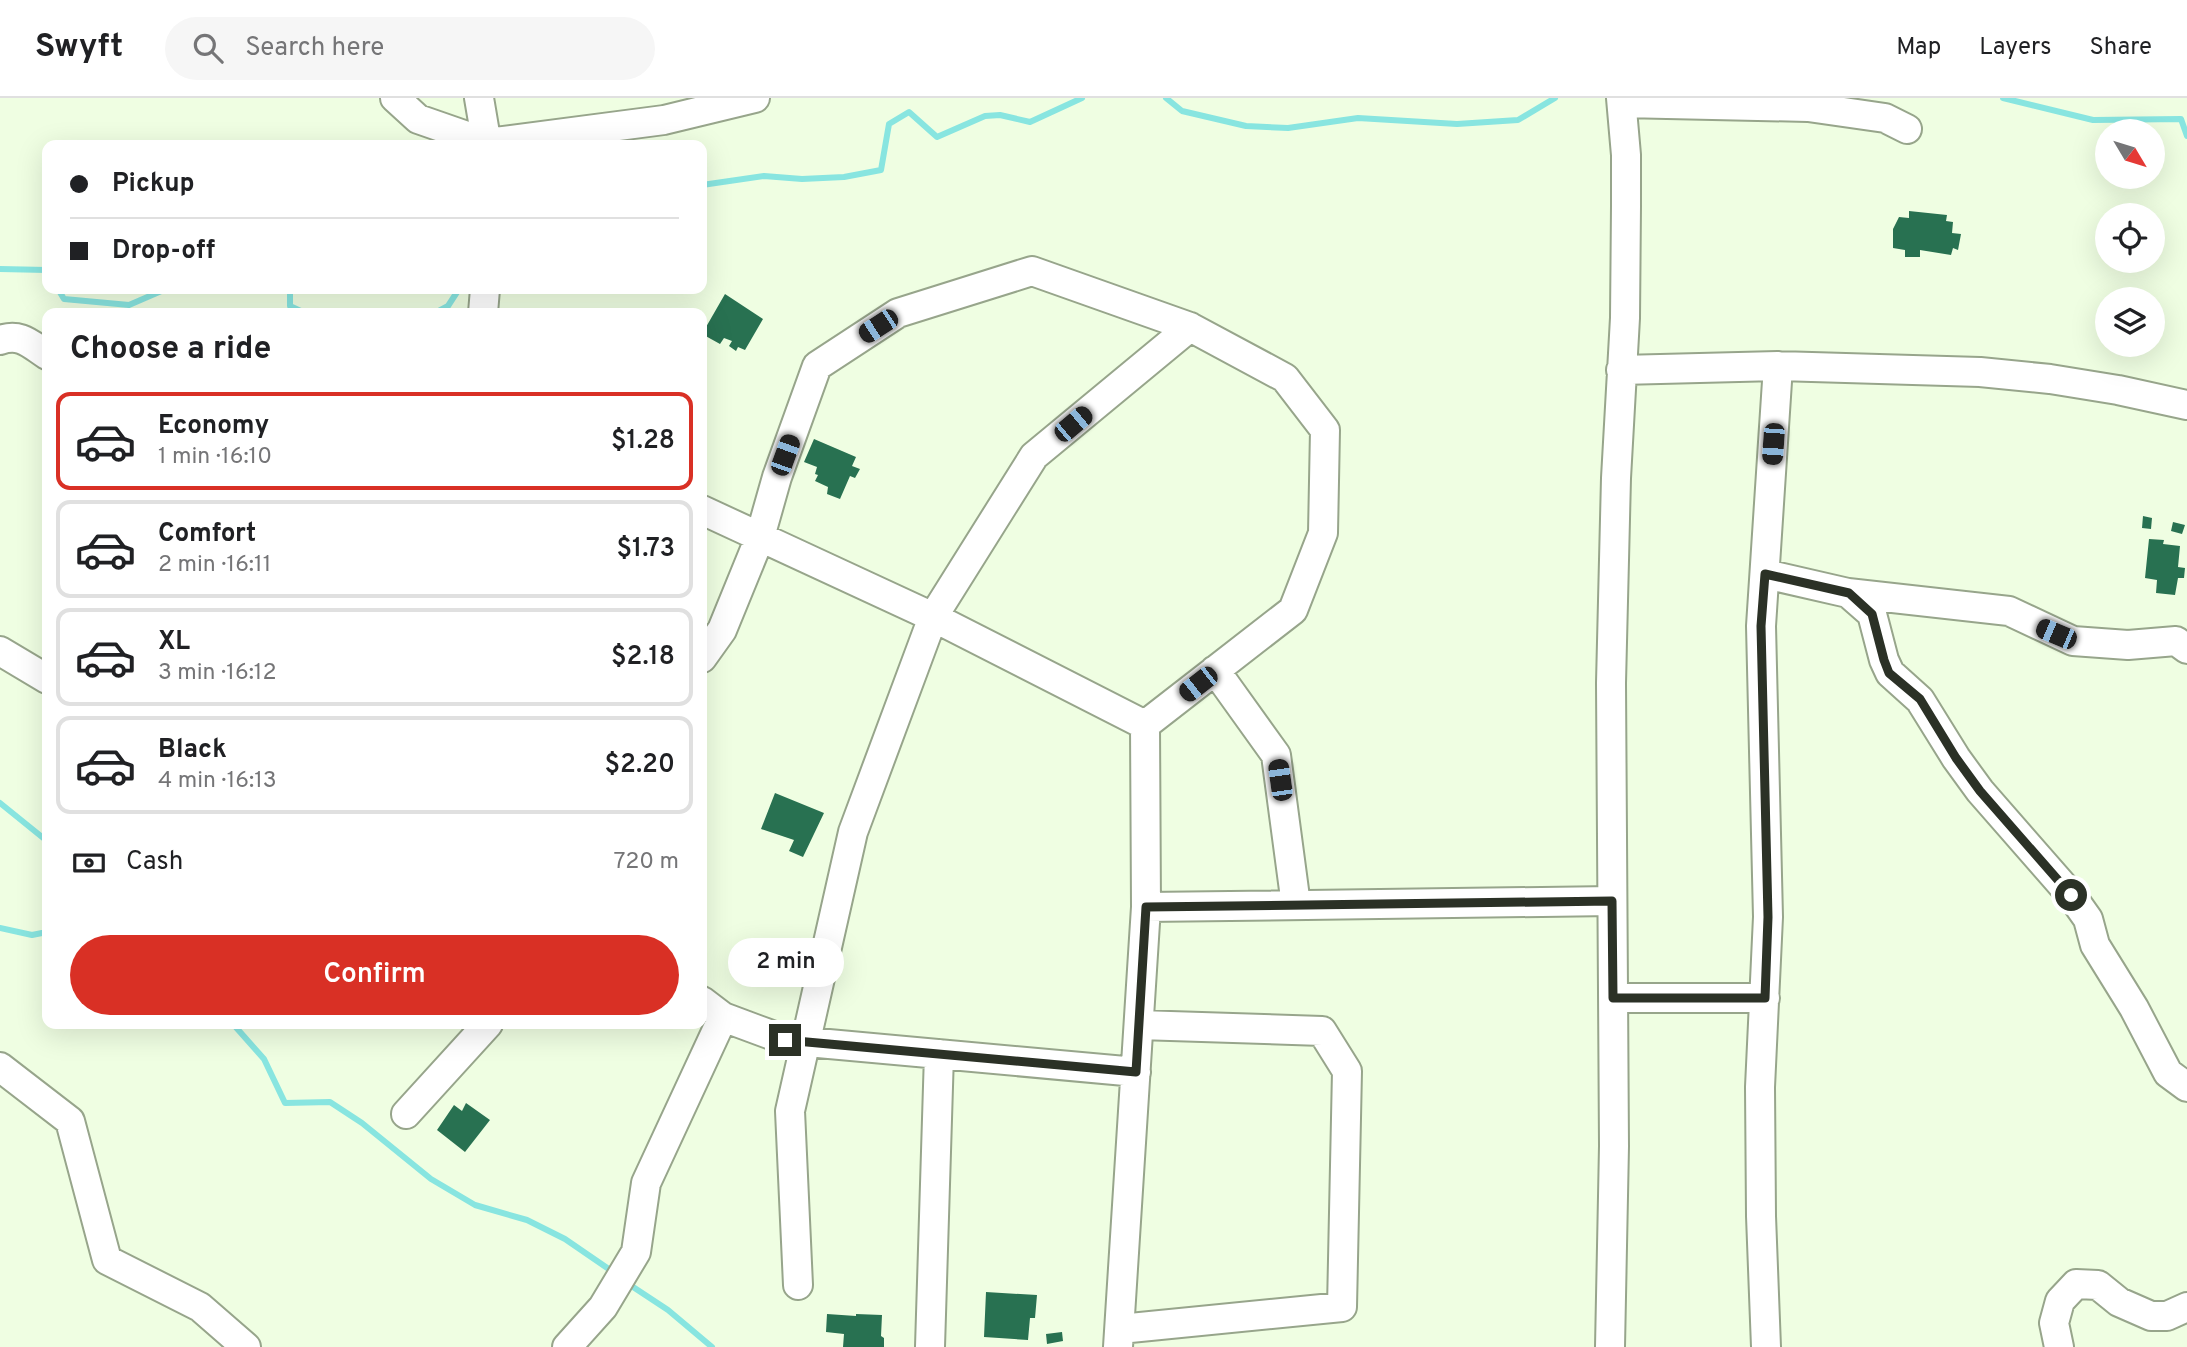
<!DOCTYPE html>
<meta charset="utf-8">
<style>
:root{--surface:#fff;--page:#f6f6f6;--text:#202124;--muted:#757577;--line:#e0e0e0;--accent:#d93025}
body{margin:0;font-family:Overpass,sans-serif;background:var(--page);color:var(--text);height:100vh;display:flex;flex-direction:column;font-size:26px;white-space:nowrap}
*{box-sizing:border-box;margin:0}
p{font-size:23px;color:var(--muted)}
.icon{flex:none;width:38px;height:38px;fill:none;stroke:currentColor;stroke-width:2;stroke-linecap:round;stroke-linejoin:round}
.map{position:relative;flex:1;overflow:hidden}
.drawer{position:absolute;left:42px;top:210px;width:665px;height:721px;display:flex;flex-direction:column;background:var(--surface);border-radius:14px;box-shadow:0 7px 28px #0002}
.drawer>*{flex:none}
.banner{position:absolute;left:42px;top:42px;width:665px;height:154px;border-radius:14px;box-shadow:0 7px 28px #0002;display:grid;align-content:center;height:154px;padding:0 28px;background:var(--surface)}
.needle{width:46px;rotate:128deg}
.buttons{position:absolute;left:2095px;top:21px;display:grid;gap:14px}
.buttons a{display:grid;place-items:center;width:70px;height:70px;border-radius:50%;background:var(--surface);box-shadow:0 7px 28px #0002;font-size:35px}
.end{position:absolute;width:32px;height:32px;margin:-16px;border:9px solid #2b3126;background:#fff;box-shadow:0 0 0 4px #fff}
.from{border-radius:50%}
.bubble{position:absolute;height:49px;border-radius:24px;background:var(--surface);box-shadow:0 7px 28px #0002;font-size:23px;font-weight:600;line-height:49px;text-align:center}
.car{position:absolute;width:21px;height:42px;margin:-21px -10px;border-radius:9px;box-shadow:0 0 5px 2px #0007;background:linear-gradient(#222 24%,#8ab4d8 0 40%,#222 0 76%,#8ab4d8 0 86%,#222 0)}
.banner b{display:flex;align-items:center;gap:24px;height:66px;font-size:26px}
.banner b+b{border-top:2px solid var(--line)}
.banner i{width:18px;height:18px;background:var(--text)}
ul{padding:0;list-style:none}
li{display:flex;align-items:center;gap:21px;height:98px;margin:0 14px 10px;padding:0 14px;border:4px solid var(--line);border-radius:14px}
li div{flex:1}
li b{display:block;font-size:26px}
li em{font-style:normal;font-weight:600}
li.on{border-color:var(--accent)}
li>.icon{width:63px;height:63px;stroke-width:1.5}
h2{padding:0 28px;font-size:32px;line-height:84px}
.pay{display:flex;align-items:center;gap:18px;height:77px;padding:0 28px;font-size:26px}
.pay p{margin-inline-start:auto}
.action{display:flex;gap:14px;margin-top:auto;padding:14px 28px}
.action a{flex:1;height:80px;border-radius:42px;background:var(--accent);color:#fff;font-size:28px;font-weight:600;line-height:80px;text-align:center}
header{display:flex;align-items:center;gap:42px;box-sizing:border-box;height:98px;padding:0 35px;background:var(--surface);border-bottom:2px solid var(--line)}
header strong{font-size:33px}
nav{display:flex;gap:38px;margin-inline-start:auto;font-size:24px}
.search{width:490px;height:63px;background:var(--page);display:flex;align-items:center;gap:18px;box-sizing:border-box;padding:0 24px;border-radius:38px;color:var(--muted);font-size:26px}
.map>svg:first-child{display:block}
</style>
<header>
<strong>Swyft</strong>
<div class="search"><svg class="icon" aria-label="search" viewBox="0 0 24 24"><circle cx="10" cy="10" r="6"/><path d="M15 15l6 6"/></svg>Search here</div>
<nav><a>Map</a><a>Layers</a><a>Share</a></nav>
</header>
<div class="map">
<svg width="2187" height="1249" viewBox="0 0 2187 1249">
<rect width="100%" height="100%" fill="#effee2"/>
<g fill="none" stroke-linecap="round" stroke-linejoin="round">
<path stroke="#88e5e0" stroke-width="6" d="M 1166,0 L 1182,13 L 1246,28 L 1288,30 L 1358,20 L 1457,26 L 1518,22 L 1555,0
M 2003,0 L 2093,22 L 2181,21 L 2187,38
M 702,87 L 764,78 L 802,81 L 844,79 L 881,72 L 889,26 L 909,14 L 937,39 L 985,18 L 1000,17 L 1030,24 L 1082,0
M 0,171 L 47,172
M 58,191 L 64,201 L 129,207 L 166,191
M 290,191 L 290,208 L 305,215
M 435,215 L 448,208 L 459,191
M 0,705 L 47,743
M 0,830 L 32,837 L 47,834
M 233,926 L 264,961 L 285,1005 L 330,1004 L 362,1025 L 431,1081 L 475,1107 L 527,1122 L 565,1141 L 616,1176
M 627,1185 L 668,1212 L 712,1249"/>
</g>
<path fill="#287151" d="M 1909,113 L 1947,117 L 1946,123 L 1953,124 L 1952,135 L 1961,136 L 1958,152 L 1953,150 L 1951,157 L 1920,152 L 1920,159 L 1905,159 L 1905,152 L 1893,150 L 1893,131 L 1899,119 L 1909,120 Z
M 725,196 L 763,221 L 745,252 L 738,249 L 736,253 L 729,248 L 732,243 L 724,240 L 720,246 L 702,236 Z
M 814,341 L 856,359 L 852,368 L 860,371 L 855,380 L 850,378 L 840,401 L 827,396 L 828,389 L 815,383 L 818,377 L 815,376 L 817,369 L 804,364 Z
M 2143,418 L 2152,420 L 2151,431 L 2142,430 Z
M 2173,424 L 2185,427 L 2182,436 L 2171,433 Z
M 2149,441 L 2164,442 L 2163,446 L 2180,448 L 2178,469 L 2185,470 L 2184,480 L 2178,480 L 2175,497 L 2156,495 L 2157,482 L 2145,480 Z
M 775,695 L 824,715 L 803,759 L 789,753 L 794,742 L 761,731 Z
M 466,1005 L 490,1022 L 465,1054 L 437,1032 L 454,1007 L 462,1013 Z
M 986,1194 L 1037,1197 L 1035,1220 L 1030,1220 L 1028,1242 L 984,1239 Z
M 827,1216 L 856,1218 L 856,1216 L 882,1217 L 881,1238 L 884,1240 L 884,1249 L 843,1249 L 844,1236 L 826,1234 Z
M 1062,1234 L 1063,1243 L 1047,1246 L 1046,1236 Z"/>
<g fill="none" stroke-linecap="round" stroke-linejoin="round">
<defs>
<path id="minor" d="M 395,0 L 418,21 L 487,45 L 664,22 L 755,0
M 479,0 L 487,47
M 1622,5 L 1808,9 L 1885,20 L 1907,31
M 483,215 L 485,191
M 0,242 C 21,235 30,246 47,257
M 1621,272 L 1778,268 L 1980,274 L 2050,281 L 2118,292 L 2187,307
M 702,412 L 933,519 L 1145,627 L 1146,809 L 1118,1249
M 1765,476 L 1848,495 L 1872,516 L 1884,562 L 1890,575 L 1920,602 L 1956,660 L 1980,693 L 2071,797 L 2088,821 L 2095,847 L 2134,910 L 2168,975 L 2187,989
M 1848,495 L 2009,513 L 2073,543 L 2128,547 L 2176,543 L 2187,551
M 0,553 L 47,581
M 702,560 L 722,532 L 760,439 L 777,379 L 817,268 L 898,215 L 1032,173 L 1190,229 L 1285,280 L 1325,332 L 1323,435 L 1293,512 L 1145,627
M 1215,572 L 1276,657 L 1296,807
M 1146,809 L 1612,803
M 1613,900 L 1765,900
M 702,903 L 723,919 L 785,942 L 1136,974
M 0,969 L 70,1023 L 107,1162 L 200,1209 L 246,1249
M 406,1016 L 488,926
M 798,1187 L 790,1013 L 853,734 L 933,519 L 1034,358 L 1190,229
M 1120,1231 L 1342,1209 L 1347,973 L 1322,933 L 1139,927
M 567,1249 L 603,1209 L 636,1154 L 646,1085 L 723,919
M 930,1249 L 939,956
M 1610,1249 L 1614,1048 L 1611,585 L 1616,380 L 1625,220 L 1626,108 L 1626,57 L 1621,0
M 1766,1249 L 1761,1118 L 1760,989 L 1768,819 L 1761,528 L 1778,268
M 2059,1249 L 2054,1225 L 2060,1203 L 2076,1186 L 2098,1187 L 2119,1204 L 2151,1218 L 2167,1218 L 2187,1209"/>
</defs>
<use href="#minor" stroke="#97a58b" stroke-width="32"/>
<use href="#minor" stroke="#fff" stroke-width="28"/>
</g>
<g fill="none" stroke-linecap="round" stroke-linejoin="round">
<path stroke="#2b3126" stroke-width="9" d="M 785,942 L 1136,974 L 1146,809 L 1612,803 L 1613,900 L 1765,900 L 1768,819 L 1761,528 L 1765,476 L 1849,495 L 1872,516 L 1884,562 L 1889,575 L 1920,601 L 1956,660 L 1980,693 L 2071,797"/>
</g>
</svg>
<div class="buttons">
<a><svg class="needle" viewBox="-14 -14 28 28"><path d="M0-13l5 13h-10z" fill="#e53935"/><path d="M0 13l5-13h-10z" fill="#757577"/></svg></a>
<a><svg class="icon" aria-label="locate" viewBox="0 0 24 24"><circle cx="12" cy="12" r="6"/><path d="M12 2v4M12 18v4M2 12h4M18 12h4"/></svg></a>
<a><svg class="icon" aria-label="layers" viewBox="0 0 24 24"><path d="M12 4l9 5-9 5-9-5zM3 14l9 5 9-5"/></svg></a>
</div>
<i class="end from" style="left:2071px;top:797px"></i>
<i class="end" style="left:785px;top:942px"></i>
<div class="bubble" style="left:728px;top:840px;width:116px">2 min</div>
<i class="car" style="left:878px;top:228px;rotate:237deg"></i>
<i class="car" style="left:1073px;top:326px;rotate:50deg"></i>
<i class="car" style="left:1773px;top:346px;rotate:184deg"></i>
<i class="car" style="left:785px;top:357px;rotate:20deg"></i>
<i class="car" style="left:2056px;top:536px;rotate:293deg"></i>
<i class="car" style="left:1198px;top:586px;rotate:232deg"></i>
<i class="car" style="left:1280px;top:682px;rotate:352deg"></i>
<div class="banner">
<b><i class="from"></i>Pickup</b>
<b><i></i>Drop-off</b>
</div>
<section class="drawer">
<h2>Choose a ride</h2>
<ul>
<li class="on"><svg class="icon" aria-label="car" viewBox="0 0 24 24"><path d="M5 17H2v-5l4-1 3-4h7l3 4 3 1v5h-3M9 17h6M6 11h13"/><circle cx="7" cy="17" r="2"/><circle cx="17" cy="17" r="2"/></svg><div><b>Economy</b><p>1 min · 16:10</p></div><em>$1.28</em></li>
<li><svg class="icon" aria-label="car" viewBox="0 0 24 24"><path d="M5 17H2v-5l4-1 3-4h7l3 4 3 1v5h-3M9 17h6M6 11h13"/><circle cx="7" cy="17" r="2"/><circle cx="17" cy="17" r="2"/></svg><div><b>Comfort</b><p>2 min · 16:11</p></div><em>$1.73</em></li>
<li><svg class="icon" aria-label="car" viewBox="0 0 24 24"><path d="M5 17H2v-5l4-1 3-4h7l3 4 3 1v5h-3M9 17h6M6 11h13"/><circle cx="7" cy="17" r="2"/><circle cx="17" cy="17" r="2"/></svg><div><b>XL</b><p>3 min · 16:12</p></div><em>$2.18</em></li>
<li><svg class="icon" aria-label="car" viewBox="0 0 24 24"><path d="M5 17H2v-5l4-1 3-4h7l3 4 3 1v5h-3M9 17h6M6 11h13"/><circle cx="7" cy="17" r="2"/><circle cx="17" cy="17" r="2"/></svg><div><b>Black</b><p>4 min · 16:13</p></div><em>$2.20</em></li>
</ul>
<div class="pay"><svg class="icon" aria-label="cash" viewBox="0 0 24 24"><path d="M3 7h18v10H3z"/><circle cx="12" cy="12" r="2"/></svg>Cash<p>720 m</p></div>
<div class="action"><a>Confirm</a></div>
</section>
</div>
